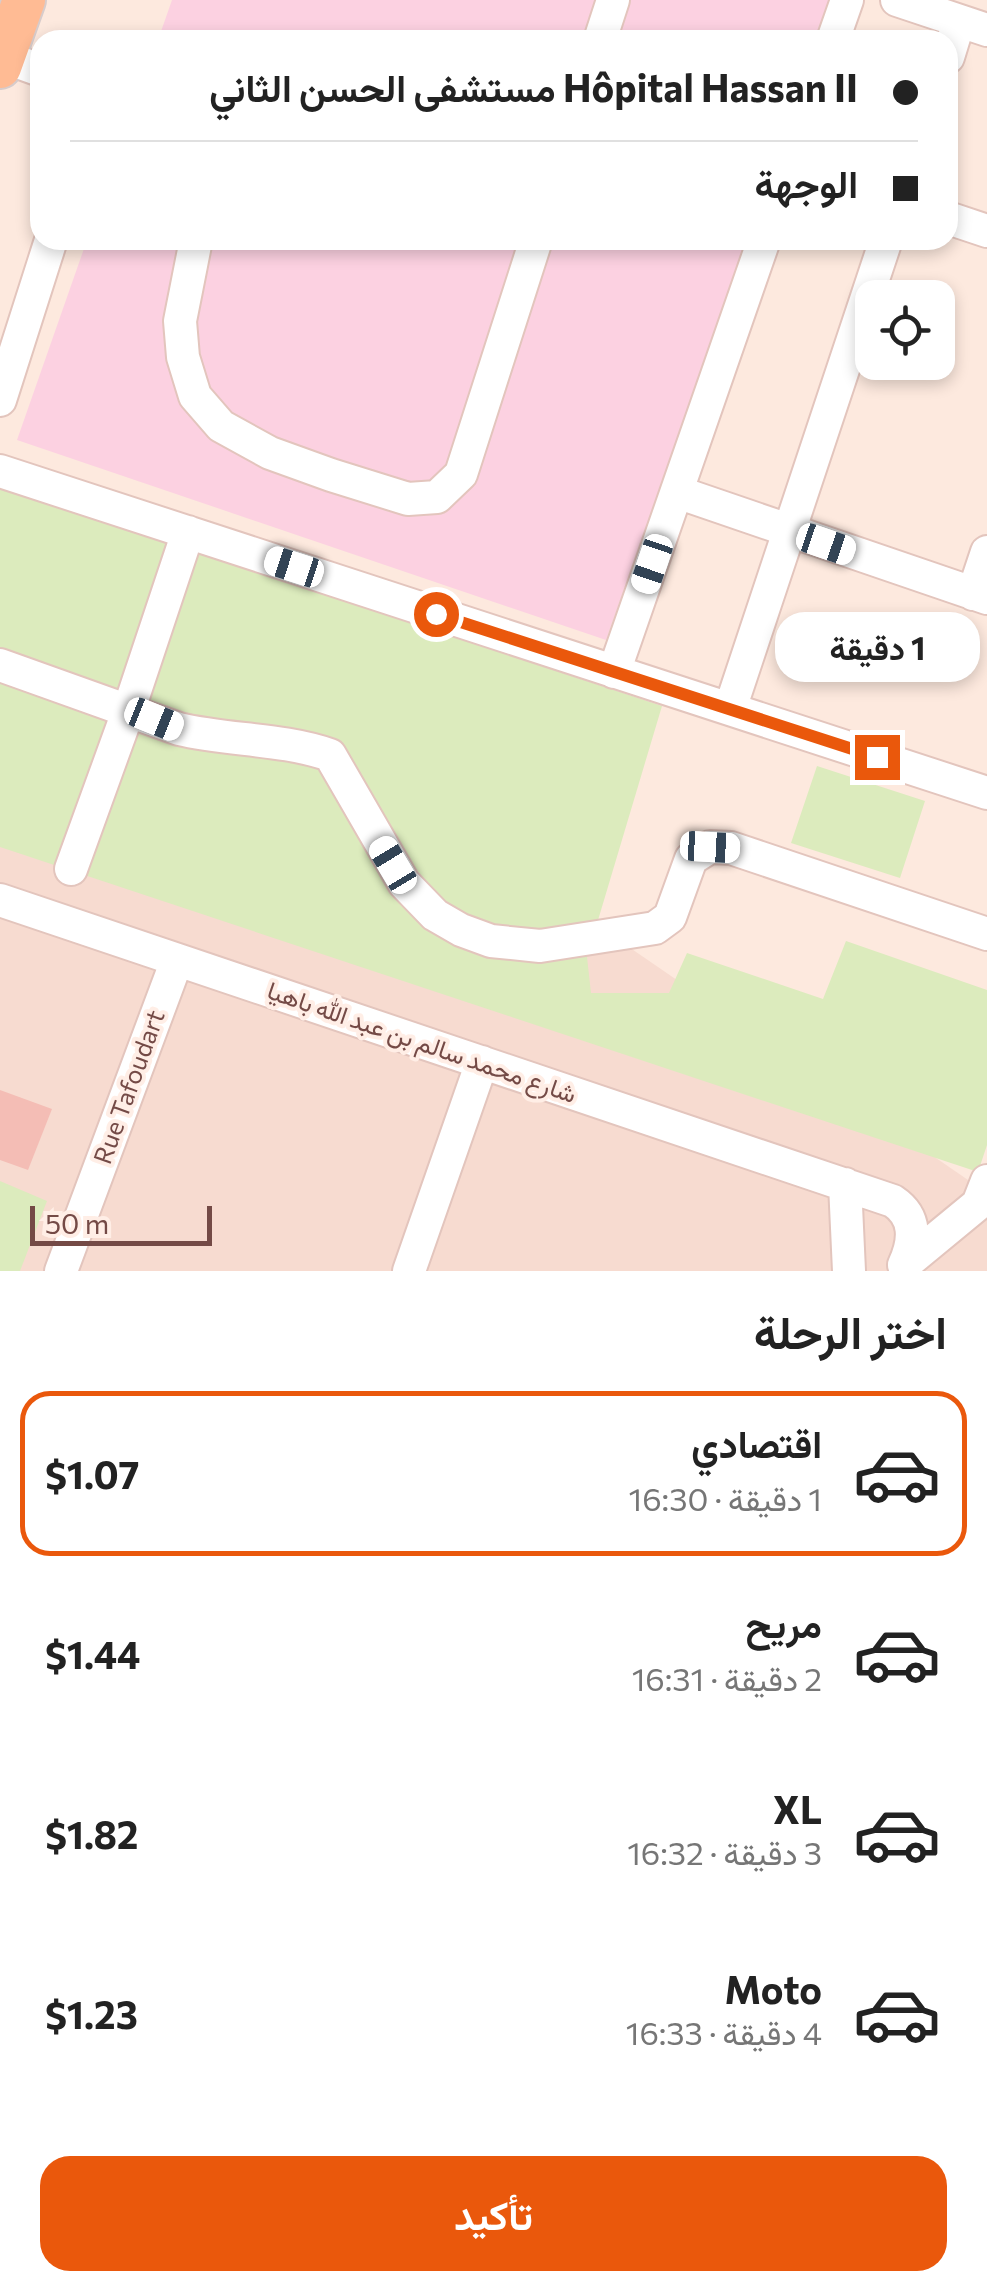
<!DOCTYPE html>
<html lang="ar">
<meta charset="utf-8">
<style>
:root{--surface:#fff;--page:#f2f2f2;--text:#222;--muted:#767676;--line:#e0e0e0;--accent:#ea580c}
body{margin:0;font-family:Commissioner,Vazirmatn,sans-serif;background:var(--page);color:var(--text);direction:rtl;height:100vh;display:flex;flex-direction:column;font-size:38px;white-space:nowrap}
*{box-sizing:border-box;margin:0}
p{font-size:32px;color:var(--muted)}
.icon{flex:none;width:55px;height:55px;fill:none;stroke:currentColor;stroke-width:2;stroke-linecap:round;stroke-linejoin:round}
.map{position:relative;height:1271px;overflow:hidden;direction:ltr}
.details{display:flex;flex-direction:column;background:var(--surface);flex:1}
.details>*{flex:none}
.top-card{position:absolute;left:30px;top:30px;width:928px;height:220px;border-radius:30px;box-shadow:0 5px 15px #0003;direction:rtl;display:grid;align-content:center;height:220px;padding:0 40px;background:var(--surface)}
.controls{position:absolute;left:855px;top:280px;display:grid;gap:20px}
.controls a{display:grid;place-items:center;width:100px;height:100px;border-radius:20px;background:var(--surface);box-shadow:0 5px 15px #0003;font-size:50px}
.scale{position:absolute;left:30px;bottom:25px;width:182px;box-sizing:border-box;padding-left:10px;border:5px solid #744a46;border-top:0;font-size:28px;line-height:35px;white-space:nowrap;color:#744a46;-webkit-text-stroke:8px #ffeee6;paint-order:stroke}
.end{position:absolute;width:45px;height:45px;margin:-22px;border:12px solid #ea580c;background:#fff;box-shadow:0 0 0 5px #fff}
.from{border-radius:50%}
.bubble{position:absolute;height:70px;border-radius:30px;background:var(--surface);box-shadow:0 5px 15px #0003;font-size:32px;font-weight:700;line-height:70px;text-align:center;direction:rtl}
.car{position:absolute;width:30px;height:60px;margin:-30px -15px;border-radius:12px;box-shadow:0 0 8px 2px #0007;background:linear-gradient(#fff 24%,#345 0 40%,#fff 0 76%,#345 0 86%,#fff 0)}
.top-card b{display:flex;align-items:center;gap:35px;height:95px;font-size:38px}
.top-card b+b{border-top:2px solid var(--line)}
.top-card i{width:25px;height:25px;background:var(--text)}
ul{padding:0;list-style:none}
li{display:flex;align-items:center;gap:30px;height:165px;margin:0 20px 15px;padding:0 20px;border:5px solid transparent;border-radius:30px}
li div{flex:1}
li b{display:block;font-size:38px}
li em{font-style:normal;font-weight:700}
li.current{border-color:var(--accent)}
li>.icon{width:90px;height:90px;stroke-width:1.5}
h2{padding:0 40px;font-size:45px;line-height:120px}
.primary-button{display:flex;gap:20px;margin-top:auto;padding:20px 40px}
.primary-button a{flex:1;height:115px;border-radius:30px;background:var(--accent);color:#fff;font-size:40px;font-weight:700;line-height:115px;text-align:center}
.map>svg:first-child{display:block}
</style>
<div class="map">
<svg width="987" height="1271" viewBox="0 0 987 1271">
<rect width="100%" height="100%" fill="#fde9de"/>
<path fill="#f7dbd0" d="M 0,515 L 987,1193 L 987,1271 L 0,1271 Z"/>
<path fill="#fcd1e1" d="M 172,0 L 833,0 L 819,40 L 158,40 Z
M 87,240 L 748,240 L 606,640 L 17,440 Z"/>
<path fill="#dcebbd" d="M 0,486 L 662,706 L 587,957 L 591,993 L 669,993 L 687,953 L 823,999 L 846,941 L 987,990 L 987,1145 L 978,1172 L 0,847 Z
M 817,766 L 925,801 L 900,878 L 791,843 Z
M 0,1181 L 47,1201 L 20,1271 L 0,1271 Z"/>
<path fill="#f4bdb5" d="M 0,1090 L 52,1109 L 28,1170 L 0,1160 Z"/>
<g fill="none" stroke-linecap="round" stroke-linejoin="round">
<defs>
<path id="minor" d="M 897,0 L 987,30
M 600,40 L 613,0
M 833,40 L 847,0
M 4,57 L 40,70
M 948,57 L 959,21
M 948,218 L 987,231
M 196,240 L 180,321 L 183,357 L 195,396 L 221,426 L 270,453 L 331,475 L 408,499 L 437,497 L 461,474 L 536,240
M 0,400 L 51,240
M 0,471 L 987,793
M 677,492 L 987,598
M 973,594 L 987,552
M 0,665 L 179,729 C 229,741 281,738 330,755 L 404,883 L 435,915 L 461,930 L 491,941 L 540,946 L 655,928 L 670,917 L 691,859 L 710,847 L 731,848 L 987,934
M 614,672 L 764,240
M 730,709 L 886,240
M 71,869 L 129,709 L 188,532
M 0,900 L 893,1201 C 917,1217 915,1241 904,1265
M 845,1184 L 849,1271
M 904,1265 L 978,1204 L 987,1181
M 61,1271 L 177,960
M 409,1271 L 482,1062"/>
<path id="major" d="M 0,67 L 24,0"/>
</defs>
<use href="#minor" stroke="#e3c5bd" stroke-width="36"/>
<use href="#major" stroke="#d8cccb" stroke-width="46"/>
<use href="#minor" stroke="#fff" stroke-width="32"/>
<use href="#major" stroke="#ffbb94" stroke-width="42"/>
</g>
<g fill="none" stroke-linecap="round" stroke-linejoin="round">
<path stroke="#ea580c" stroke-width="12" d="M 436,614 L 877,757"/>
</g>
<g text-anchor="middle" stroke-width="8" stroke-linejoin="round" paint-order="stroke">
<g font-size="25" fill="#744a46" stroke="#ffeee6">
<text transform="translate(422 1042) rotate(19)" y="9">شارع محمد سالم بن عبد الله باهيا</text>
<text transform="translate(129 1087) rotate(-70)" y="9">Rue Tafoudart</text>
</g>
</g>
</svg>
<div class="controls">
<a><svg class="icon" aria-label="locate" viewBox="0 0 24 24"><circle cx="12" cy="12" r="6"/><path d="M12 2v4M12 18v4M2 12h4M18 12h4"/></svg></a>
</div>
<div class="scale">50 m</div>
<i class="end from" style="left:436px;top:614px"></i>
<i class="end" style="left:877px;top:757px"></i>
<div class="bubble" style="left:775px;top:612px;width:205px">1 دقيقة</div>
<i class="car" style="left:826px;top:544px;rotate:109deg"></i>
<i class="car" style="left:652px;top:564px;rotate:199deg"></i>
<i class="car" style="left:294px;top:567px;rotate:288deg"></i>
<i class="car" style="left:154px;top:719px;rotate:112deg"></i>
<i class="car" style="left:710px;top:847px;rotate:93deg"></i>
<i class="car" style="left:393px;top:865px;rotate:329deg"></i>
<div class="top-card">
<b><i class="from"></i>Hôpital Hassan II مستشفى الحسن الثاني</b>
<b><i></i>الوجهة</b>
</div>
</div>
<section class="details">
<h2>اختر الرحلة</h2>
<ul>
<li class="current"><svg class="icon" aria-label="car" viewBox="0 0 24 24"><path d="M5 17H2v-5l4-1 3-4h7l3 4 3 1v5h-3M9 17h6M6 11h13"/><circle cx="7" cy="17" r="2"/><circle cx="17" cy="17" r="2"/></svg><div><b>اقتصادي</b><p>1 دقيقة · 16:30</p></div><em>$1.07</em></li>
<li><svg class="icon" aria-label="car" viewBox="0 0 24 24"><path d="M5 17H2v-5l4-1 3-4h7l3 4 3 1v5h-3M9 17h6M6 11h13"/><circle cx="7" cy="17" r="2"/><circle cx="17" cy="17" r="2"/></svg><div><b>مريح</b><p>2 دقيقة · 16:31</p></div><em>$1.44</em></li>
<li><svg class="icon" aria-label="car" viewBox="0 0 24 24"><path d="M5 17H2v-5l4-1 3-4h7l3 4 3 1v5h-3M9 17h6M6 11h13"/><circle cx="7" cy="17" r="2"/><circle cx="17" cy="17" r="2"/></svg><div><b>XL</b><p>3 دقيقة · 16:32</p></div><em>$1.82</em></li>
<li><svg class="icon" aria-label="car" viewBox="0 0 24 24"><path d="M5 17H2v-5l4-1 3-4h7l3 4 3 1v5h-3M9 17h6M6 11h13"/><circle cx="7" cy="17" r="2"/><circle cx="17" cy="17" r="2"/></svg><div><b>Moto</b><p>4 دقيقة · 16:33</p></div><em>$1.23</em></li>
</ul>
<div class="primary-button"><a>تأكيد</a></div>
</section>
